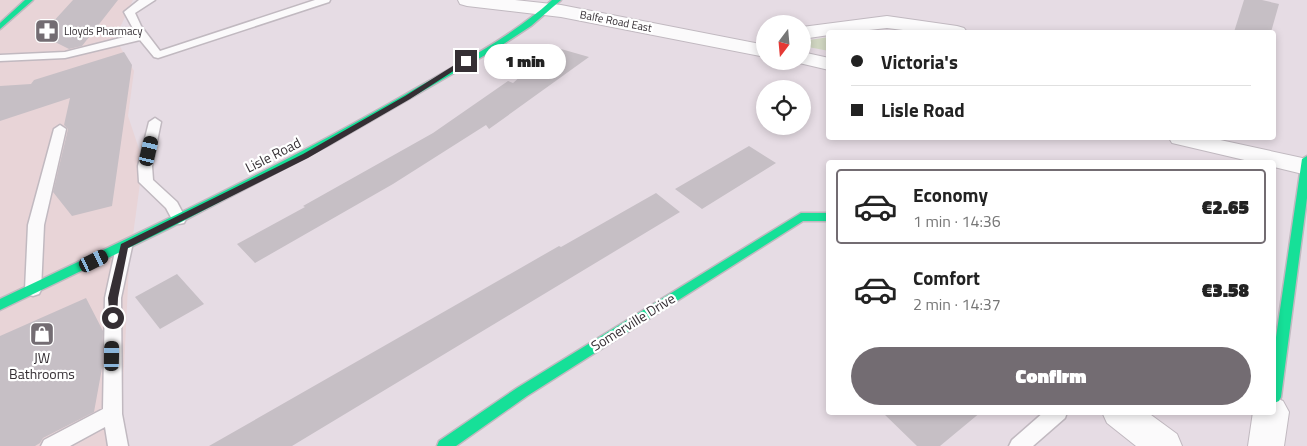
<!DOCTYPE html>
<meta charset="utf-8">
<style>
:root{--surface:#fff;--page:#f6f6f6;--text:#222;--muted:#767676;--line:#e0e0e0;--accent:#736c72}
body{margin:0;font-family:"Titillium Web",sans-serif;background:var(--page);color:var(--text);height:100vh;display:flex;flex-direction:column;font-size:19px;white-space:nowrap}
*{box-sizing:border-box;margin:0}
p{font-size:16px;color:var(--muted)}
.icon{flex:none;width:28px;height:28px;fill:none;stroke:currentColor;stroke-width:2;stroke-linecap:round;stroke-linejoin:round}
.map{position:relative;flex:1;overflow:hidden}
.drawer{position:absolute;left:826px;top:160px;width:450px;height:255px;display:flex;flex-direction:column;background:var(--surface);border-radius:5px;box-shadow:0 2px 8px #0003}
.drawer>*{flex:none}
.banner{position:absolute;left:826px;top:30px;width:450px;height:110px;border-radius:5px;box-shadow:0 2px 8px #0003;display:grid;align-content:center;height:110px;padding:0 25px;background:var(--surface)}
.needle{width:32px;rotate:196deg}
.controls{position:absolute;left:756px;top:15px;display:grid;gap:10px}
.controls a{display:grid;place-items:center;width:55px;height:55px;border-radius:50%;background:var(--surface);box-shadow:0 2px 8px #0003;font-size:25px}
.end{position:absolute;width:22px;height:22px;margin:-11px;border:6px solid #352f34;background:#fff;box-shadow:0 0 0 2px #fff}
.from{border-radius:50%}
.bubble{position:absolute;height:35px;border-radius:18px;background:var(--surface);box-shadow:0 2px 8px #0003;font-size:16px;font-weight:800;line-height:35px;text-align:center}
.car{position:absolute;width:15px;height:30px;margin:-15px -8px;border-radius:6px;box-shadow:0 0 4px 1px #0007;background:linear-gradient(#222 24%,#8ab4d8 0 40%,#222 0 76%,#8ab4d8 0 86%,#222 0)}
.banner b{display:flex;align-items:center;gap:18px;height:48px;font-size:19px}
.banner b+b{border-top:1px solid var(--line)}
.banner i{width:12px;height:12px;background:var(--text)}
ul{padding:9px 0 0;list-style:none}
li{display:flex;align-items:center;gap:15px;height:75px;margin:0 10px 8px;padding:0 15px;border:2px solid transparent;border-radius:5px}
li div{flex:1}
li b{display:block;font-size:19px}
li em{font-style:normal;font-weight:800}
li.active{border-color:var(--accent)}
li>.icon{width:45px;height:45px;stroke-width:1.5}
.action{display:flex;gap:10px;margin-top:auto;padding:10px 25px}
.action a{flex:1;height:58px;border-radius:30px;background:var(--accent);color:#fff;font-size:20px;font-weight:800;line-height:58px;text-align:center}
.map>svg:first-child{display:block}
</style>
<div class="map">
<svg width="1307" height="446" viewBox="0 0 1307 446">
<rect width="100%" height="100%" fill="#e6dce4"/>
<path fill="#e8d4d7" d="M 0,0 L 133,0 L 115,38 L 134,71 L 128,116 L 143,161 L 129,265 L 121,428 L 125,446 L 0,446 Z"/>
<path fill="#d1d7c2" d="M 829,37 L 829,51 L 803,46 L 803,41 Z"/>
<path fill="#c6bfc5" d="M 73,0 L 118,0 L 82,46 L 69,49 L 41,35 Z
M 1244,0 L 1262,0 L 1279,4 L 1271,32 L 1234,32 Z
M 554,47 L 589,57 L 489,129 L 486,125 L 393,184 L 255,263 L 237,244 L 305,207 L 303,206 L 433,133 L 508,81 L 513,83 Z
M 124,52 L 132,65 L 112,206 L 72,216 L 53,192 L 68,129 L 64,125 L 70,98 L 0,121 L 0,86 L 31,84 L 34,80 Z
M 749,146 L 776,163 L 702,209 L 675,189 Z
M 656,193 L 680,212 L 292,446 L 209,446 L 559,246 L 561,247 Z
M 177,274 L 204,304 L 160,329 L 135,297 Z
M 86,298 L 103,331 L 102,368 L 94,412 L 43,438 L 40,443 L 35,446 L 0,446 L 0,336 Z
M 882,412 L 981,412 L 940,446 L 917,446 Z"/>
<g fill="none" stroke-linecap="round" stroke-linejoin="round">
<defs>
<path id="lane" d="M 139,0 L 155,0 L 135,13 L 141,26 L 160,51 L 315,0 L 330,0 L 329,2 L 158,58 L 154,57 L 140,40 L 65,58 L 0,61 L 0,55 L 65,52 L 136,34 L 124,12 Z
M 155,118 L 161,122 L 152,166 L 153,180 L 177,202 L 186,219 L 184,223 L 179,224 L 174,223 L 166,208 L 139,182 L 138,166 L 149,122 Z
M 60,125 L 66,129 L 44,225 L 41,290 L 39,294 L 33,296 L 27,294 L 25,290 L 28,225 L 54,129 Z
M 124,241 L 129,243 L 132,247 L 121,298 L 122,414 L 128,446 L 108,446 L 105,427 L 70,446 L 41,446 L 44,440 L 103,409 L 105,298 L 116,247 L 119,243 Z
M 1044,412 L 1067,412 L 1065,418 L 1033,446 L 1009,446 L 1012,440 Z"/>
<path id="street" d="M 458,0 L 515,0 L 561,5 L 765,45 L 765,57 L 561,17 L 467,6 L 460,4 Z
M 887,16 L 957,26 L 964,28 L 967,32 L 919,32 L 887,28 L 851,32 L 829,32 L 829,35 L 802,39 L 802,27 Z
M 802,52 L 829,58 L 829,70 L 795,62 L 802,61 Z
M 1169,138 L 1211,138 L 1307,159 L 1307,175 L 1274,167 L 1274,162 L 1253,162 L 1172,143 Z
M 1274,397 L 1283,401 L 1289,412 L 1284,446 L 1248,446 L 1253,412 L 1274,412 Z
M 1102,412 L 1147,412 L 1177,434 L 1182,446 L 1136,446 L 1107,423 Z"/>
<path id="fast" d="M 25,0 L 33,0 L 0,29 L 0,23 Z
M 552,0 L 561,0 L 531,26 L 499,47 L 329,145 L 168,229 L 0,310 L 0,299 C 137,234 274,170 406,94 C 456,65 509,39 552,0 Z
M 1307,156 L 1307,198 L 1281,397 L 1279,401 L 1274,403 L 1274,351 L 1302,159 Z
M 801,213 L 829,213 L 829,221 L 803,221 L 527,396 L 456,446 L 437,446 L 439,441 L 517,388 Z"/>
</defs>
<use href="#lane" stroke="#c1b9c0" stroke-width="3"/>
<use href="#street" stroke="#c1b9c0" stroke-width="2"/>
<use href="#fast" stroke="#c1b9c0" stroke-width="3"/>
<use href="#lane" fill="#fbfafb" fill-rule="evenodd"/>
<use href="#street" fill="#fbfafb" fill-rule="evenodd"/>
<use href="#fast" fill="#16e098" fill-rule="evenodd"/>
</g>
<path fill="#352f34" d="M 464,59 L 469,61 L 410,99 L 308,158 L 128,248 L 118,298 L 117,318 L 116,320 L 110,320 L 108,298 L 121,244 L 303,154 L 405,96 Z"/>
<defs>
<symbol id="pharmacy-square" viewBox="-11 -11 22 22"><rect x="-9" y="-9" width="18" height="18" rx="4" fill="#736c72" stroke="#fff"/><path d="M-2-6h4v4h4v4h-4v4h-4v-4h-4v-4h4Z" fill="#fff"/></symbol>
<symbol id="shop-square" viewBox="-11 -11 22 22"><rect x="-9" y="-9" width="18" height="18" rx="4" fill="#736c72" stroke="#fff"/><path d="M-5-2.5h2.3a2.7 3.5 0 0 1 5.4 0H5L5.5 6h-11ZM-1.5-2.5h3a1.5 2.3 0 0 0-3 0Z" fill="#fff"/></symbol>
</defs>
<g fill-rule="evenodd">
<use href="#pharmacy-square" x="33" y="17" width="28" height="28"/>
<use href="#shop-square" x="28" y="320" width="28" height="28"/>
</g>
<g text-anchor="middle" stroke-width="4.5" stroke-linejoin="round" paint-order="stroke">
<g font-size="11" fill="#352f34" stroke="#fff">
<text transform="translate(616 21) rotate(11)" y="4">Balfe Road East</text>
</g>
<g font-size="11" fill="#352f34" stroke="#fff" text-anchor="start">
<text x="64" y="35">Lloyds Pharmacy</text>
</g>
<g font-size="14" fill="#352f34" stroke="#fff">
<text transform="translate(273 155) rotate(-27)" y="5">Lisle Road</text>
<text transform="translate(633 322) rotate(-32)" y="5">Somerville Drive</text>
</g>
<g font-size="14" fill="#352f34" stroke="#fff">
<text x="42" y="363">JW<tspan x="42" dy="16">Bathrooms</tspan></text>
</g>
</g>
</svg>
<div class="controls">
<a><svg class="needle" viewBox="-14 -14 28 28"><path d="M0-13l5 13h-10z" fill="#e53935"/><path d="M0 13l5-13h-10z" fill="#767676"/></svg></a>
<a><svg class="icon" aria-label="locate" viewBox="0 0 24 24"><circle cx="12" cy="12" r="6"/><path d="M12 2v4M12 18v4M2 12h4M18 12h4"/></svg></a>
</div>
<i class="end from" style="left:113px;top:318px"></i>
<i class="end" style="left:466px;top:61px"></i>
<div class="bubble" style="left:484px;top:44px;width:82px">1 min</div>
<i class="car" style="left:149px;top:151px;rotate:13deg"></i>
<i class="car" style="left:94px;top:261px;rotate:64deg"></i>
<i class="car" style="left:112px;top:356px;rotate:1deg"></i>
<div class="banner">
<b><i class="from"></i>Victoria's</b>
<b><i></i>Lisle Road</b>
</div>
<section class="drawer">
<ul>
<li class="active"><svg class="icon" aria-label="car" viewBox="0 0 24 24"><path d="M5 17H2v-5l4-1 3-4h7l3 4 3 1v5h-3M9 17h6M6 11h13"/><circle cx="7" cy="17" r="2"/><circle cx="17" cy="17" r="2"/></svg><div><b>Economy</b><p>1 min · 14:36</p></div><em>€2.65</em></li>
<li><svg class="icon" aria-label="car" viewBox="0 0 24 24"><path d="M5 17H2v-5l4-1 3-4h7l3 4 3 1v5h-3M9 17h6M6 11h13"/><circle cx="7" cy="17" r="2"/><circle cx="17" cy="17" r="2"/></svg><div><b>Comfort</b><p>2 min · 14:37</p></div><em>€3.58</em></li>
</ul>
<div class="action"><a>Confirm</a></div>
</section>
</div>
